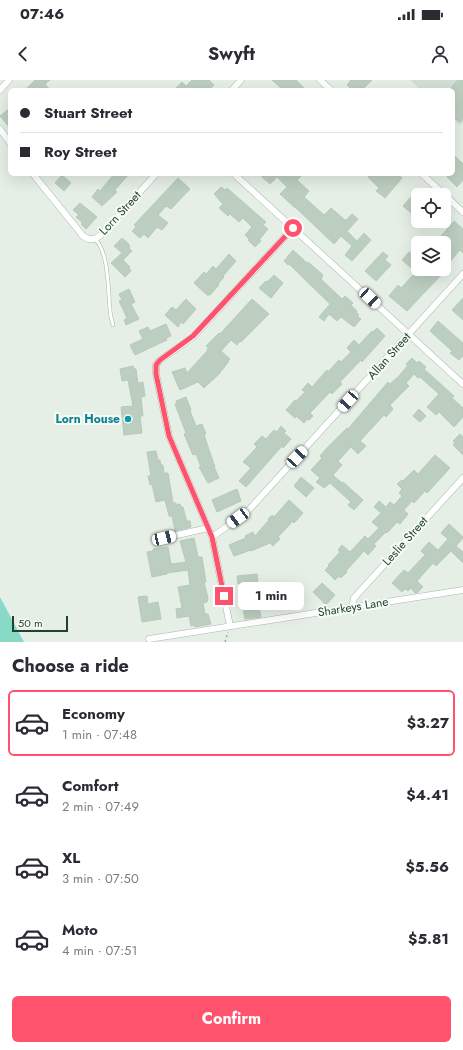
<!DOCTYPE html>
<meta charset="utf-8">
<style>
:root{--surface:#fff;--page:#f7f7f7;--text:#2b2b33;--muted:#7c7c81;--line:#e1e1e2;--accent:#ff536d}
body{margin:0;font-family:Jost,sans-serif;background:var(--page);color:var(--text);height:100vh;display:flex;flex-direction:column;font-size:15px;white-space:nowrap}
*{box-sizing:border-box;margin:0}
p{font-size:13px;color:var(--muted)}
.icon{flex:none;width:22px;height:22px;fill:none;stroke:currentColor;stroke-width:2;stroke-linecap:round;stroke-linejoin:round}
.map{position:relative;height:562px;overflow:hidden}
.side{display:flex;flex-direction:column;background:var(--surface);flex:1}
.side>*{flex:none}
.guide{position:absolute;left:8px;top:8px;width:447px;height:88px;border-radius:6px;box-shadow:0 4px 16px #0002;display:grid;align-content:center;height:88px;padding:0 12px;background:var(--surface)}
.tools{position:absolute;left:411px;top:108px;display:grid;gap:8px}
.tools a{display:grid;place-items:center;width:40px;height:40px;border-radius:6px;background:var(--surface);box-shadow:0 4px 16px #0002;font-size:20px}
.scale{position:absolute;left:12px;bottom:10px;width:56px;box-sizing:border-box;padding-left:4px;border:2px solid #21432d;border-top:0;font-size:11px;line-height:14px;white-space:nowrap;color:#21432d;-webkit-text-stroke:3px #f6fbf6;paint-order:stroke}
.end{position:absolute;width:18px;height:18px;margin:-9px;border:5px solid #ff536d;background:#fff;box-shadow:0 0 0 2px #fff}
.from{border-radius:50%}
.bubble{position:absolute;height:28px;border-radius:6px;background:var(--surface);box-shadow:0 4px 16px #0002;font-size:13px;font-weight:700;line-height:28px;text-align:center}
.car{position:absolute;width:12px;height:24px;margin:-12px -6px;border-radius:5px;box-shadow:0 0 3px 1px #0007;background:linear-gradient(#fff 24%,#345 0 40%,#fff 0 76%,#345 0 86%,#fff 0)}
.guide b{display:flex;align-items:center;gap:14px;height:38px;font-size:15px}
.guide b+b{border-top:1px solid var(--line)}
.guide i{width:10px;height:10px;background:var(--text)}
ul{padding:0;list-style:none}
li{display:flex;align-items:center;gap:12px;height:66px;margin:0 8px 6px;padding:0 4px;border:2px solid transparent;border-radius:6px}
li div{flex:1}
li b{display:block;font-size:15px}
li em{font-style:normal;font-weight:700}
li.current{border-color:var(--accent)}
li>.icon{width:36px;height:36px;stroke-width:1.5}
h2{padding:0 12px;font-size:18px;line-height:48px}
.action{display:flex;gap:8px;margin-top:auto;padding:8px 12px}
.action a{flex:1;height:46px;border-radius:6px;background:var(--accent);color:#fff;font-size:16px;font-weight:700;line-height:46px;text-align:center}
.status{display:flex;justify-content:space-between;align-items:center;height:28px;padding:0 20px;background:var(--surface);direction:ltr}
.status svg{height:11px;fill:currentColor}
header{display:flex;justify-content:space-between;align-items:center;height:52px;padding:0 12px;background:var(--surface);font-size:18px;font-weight:700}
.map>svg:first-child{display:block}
</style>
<div class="status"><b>07:46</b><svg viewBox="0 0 49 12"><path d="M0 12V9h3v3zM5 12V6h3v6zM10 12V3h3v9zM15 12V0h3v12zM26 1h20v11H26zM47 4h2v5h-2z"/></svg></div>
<header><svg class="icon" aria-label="back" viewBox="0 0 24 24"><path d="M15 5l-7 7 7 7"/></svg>Swyft<svg class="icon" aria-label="person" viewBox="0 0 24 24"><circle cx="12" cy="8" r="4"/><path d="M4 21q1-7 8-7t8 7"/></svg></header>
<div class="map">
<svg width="463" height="562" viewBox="0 0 463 562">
<rect width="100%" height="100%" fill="#e5efe6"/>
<path fill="#d3dfd4" d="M 410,0 L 463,0 L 463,42 L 460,45 L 453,39 L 453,10 L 421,10 Z"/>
<path fill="#88d9c5" d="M 0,517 L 24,562 L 0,562 Z"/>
<path fill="#bccec0" stroke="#b6caba" d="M 35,0 L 50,0 L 45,4 L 50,10 L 25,10 Z
M 192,0 L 209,0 L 214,5 L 209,10 L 174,10 L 182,2 L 186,6 Z
M 272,0 L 296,0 L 306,10 L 283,10 Z
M 351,0 L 372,0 L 362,10 L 352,10 L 347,5 Z
M 458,0 L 463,0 L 463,38 L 460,42 L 453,37 L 453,10 L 449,10 Z
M 10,28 L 10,48 L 0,36 Z
M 453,74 L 463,84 L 463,100 L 457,107 L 447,97 L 449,94 L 453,94 Z
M 114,94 L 129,94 L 115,110 L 117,112 L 102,126 L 92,117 L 98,109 L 100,111 Z
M 265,94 L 303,94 L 297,100 L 309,111 L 304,117 L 324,135 L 331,128 L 345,140 L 346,140 L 352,134 L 358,139 L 347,151 L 357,161 L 364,153 L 371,160 L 352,181 L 345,175 L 352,166 L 341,156 L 334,164 L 295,127 L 294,127 L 280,114 L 287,107 L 277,97 L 270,104 L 262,97 Z
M 371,94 L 397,94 L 402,98 L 385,118 L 376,111 L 379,108 L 368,97 Z
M 62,95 L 71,103 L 64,111 L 55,103 Z
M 178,98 L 190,109 L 171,129 L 166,126 L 158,135 L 168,143 L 162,150 L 157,147 L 148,158 L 144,154 L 140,158 L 132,151 L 136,147 L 134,145 Z
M 221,107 L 225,110 L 227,108 L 266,142 L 263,145 L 268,149 L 259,160 L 261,161 L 255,167 L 248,160 L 249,159 L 245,155 L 252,147 L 243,138 L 239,142 L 230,134 L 228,136 L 219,128 L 223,124 L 214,114 Z
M 418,109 L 418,135 L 413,130 L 411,133 L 403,126 Z
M 80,123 L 97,137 L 86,149 L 81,144 L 83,143 L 76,137 L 79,135 L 73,130 Z
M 454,141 L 463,149 L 463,173 L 460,170 L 448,184 L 444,181 L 444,163 L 435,163 Z
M 122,158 L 129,164 L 128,165 L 130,166 L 129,168 L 132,171 L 123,180 L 130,187 L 129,188 L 131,191 L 125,197 L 111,183 L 122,173 L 114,166 Z
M 293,170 L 307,183 L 308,182 L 323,195 L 321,199 L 342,219 L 345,216 L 353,223 L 351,225 L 357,231 L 356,232 L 359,235 L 357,236 L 361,239 L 354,247 L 341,237 L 337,241 L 329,234 L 324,241 L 319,237 L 330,224 L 289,184 L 288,185 L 284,181 Z
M 383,172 L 388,176 L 385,180 L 391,185 L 376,201 L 365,191 Z
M 409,172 L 418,180 L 418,190 L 439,189 L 443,193 L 407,231 L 389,216 L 398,205 L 401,208 L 416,192 L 402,180 Z
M 229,174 L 236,181 L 223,196 L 224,197 L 218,204 L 219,205 L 210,215 L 207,215 L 194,203 L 204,192 L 206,194 L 213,186 L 216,189 Z
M 274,195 L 283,203 L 271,218 L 259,208 L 266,201 L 267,202 Z
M 129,209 L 135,222 L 131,224 L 139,239 L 126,245 L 124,240 L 127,238 L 119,221 L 122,220 L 119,214 Z
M 463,218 L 463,240 L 452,230 Z
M 186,219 L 196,229 L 183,244 L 181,242 L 178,247 L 165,235 L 172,227 L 176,230 Z
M 252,219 L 269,234 L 241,262 L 240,261 L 237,265 L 231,260 L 221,271 L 230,279 L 228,280 L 229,281 L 219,294 L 204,308 L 198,302 L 180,310 L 172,292 L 185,288 L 187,293 L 208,270 L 207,269 L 209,268 L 206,266 L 219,253 L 220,254 Z
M 438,241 L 463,263 L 463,276 L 459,280 L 450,273 L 452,271 L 430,251 Z
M 166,244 L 171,256 L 166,258 L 167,260 L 135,275 L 130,265 L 143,259 L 139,251 L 148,247 L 150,251 Z
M 377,248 L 385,256 L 362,282 L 361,280 L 340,302 L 342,304 L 332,314 L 330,312 L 310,333 L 313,336 L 309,340 L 307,339 L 304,343 L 296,336 L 295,338 L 286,330 L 295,320 L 296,321 L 305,312 L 302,310 L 308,303 L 312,307 L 327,290 L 328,292 L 339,280 L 341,282 L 351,272 L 347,268 L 354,260 L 359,265 L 372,251 L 373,252 Z
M 412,278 L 417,283 L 419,281 L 426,287 L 424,289 L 454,316 L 452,318 L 463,328 L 463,337 L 454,347 L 439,332 L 436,335 L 427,327 L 439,314 L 420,297 L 418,298 L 414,294 L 406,303 L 409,306 L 390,325 L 393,329 L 386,337 L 384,335 L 360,361 L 366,366 L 358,374 L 351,367 L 338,381 L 342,385 L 333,395 L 342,403 L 343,402 L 363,420 L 354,430 L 348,425 L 351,422 L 330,403 L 324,408 L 316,402 L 320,398 L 311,390 L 322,378 L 320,376 L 325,370 L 347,348 L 348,349 L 388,302 L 390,304 L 399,296 L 408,285 L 406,284 Z
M 133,286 L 134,289 L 136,289 L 138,303 L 143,302 L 145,316 L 141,317 L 143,336 L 140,336 L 142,353 L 124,355 L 121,327 L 133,326 L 128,300 L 122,301 L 120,289 Z
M 186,317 L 191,330 L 190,331 L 196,346 L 202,344 L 206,354 L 204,355 L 215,387 L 214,387 L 219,398 L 208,403 L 199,387 L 201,387 L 196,374 L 193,375 L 184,354 L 186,353 L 175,324 L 177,323 L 176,321 Z
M 419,329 L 426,336 L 420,342 L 413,336 Z
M 281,346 L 286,351 L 284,353 L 291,359 L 283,368 L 282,366 L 246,407 L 239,401 L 251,388 L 243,382 L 257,367 L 254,364 L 262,356 L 266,359 L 274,350 L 277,352 Z
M 460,354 L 463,357 L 463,375 L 453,365 L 455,363 L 453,361 Z
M 156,371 L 158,380 L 160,380 L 161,385 L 163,385 L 164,393 L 168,393 L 173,423 L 176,423 L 177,425 L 180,424 L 181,427 L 183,427 L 186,439 L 187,441 L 190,441 L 191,447 L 175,451 L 172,436 L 169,436 L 165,420 L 156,422 L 152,404 L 150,405 L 148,396 L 151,396 L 147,372 Z
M 435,375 L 450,388 L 427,413 L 425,411 L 414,423 L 412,421 L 404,430 L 408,434 L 400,444 L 397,442 L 387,453 L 386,452 L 374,464 L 376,466 L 368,475 L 364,471 L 346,491 L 347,492 L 341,498 L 339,496 L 335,500 L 325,490 L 329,486 L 328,485 L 340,472 L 338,470 L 342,465 L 350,472 L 365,456 L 368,459 L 379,448 L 372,442 L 381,433 L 374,427 L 379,421 L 386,427 L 390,422 L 394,425 L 402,416 L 399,413 L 402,409 L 397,404 L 402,400 L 403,401 L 414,390 L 418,394 Z
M 301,397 L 314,408 L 306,417 L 294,406 Z
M 237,409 L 241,421 L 217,432 L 212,420 Z
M 289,420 L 303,433 L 294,443 L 293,441 L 278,457 L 280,459 L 273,466 L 270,463 L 251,471 L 251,470 L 234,476 L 229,465 L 246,458 L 245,456 L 253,452 L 255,456 L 269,440 L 268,439 L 272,435 L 274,437 Z
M 449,444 L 463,457 L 463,458 L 456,466 L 463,472 L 463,483 L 451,471 L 436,486 L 433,483 L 417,501 L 423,507 L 417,513 L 415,513 L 411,508 L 408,511 L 405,509 L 402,512 L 392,503 L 404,490 L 408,493 L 425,475 L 421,471 L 429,462 L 438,470 L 448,459 L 441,453 Z
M 194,458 L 198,477 L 202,477 L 206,502 L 204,502 L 208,518 L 207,522 L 203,523 L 205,534 L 208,534 L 211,544 L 195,547 L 194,545 L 191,546 L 189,536 L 177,538 L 176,529 L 182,528 L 178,507 L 190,505 L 188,490 L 167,493 L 167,494 L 152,497 L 147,472 L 153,471 L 153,469 L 168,467 L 171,484 L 186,482 L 180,461 Z
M 257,494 L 258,501 L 257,501 L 257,506 L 255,506 L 261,537 L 245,539 L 243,529 L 246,528 L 244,516 L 242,516 L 240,504 L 238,504 L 237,496 Z
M 322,503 L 335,515 L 326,525 L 313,512 Z
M 147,516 L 148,524 L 158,522 L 161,539 L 142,542 L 138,517 Z"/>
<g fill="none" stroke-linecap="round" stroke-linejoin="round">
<defs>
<path id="lane" d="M 95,159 C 109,172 108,211 110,229 C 110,235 112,240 113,245"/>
<path id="street" d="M 320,0 L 331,10
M 0,10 L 9,0
M 232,10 L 241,0
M 0,49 L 10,63
M 33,94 L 83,156 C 90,161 94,160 101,155 L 156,94
M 234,94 L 463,304
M 422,94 L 463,132
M 212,457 L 246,433 L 463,194
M 164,458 L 208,448
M 352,528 L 354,518 L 463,398
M 230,546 L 212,457 L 169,356 L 156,294 L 156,285 L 160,280 L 193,257 L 293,148
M 149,559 L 463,510"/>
</defs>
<use href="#lane" stroke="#a6b8ab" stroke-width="4"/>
<use href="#street" stroke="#a6b8ab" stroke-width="7"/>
<path stroke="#82b691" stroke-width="1.5" stroke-dasharray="2 3" stroke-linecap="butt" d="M 225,562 L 228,552"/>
<use href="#lane" stroke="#fff" stroke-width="3"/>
<use href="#street" stroke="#fff" stroke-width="6"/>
</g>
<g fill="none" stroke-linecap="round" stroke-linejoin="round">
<path stroke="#ff536d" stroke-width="5" d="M 224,516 L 212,457 L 169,356 L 156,294 L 156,285 L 160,280 L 193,256 L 293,148"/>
</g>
<circle fill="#0f9aa8" stroke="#f6fbf6" stroke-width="1.5" cx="128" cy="339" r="4"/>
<g text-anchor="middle" stroke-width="4" stroke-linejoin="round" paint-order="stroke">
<g font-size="12" fill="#21432d" stroke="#f6fbf6">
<text transform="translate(120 133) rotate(-47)" y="4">Lorn Street</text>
<text transform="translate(389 276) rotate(-48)" y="4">Allan Street</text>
<text transform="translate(405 461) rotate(-48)" y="4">Leslie Street</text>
<text transform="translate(353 527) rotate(-9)" y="4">Sharkeys Lane</text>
</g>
<g font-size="12" font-weight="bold" fill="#0d838f" stroke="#f6fbf6" text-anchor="end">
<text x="120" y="343">Lorn House</text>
</g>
</g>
</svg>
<div class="tools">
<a><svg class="icon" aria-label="locate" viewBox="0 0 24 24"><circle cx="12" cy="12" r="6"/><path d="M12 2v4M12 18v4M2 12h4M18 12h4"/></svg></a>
<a><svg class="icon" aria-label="layers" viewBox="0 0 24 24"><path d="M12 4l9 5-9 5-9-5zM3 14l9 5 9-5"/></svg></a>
</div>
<div class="scale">50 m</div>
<i class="end from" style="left:293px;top:148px"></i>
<i class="end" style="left:224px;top:516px"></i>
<div class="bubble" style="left:238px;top:502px;width:66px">1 min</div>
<i class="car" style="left:370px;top:218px;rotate:133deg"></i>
<i class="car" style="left:348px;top:321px;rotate:222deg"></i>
<i class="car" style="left:297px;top:377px;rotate:43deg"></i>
<i class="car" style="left:238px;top:438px;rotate:234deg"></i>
<i class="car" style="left:164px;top:458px;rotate:77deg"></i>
<div class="guide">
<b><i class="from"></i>Stuart Street</b>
<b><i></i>Roy Street</b>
</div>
</div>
<section class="side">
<h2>Choose a ride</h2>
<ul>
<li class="current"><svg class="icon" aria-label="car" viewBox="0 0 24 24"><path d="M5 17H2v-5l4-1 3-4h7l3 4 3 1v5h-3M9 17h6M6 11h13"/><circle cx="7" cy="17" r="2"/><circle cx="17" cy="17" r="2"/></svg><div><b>Economy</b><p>1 min · 07:48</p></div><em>$3.27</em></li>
<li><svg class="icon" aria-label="car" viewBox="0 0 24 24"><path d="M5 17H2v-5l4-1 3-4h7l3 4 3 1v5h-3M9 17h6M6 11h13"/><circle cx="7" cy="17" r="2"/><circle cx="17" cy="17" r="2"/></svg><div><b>Comfort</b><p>2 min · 07:49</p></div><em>$4.41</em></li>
<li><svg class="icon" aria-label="car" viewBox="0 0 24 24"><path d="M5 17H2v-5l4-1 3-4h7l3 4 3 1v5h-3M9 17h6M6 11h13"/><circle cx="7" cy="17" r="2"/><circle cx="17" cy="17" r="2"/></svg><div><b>XL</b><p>3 min · 07:50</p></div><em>$5.56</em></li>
<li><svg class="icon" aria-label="car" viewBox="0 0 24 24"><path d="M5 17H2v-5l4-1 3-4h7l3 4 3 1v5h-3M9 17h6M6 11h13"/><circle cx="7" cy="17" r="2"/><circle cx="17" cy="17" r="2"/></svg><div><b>Moto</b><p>4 min · 07:51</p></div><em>$5.81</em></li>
</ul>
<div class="action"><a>Confirm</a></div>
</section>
